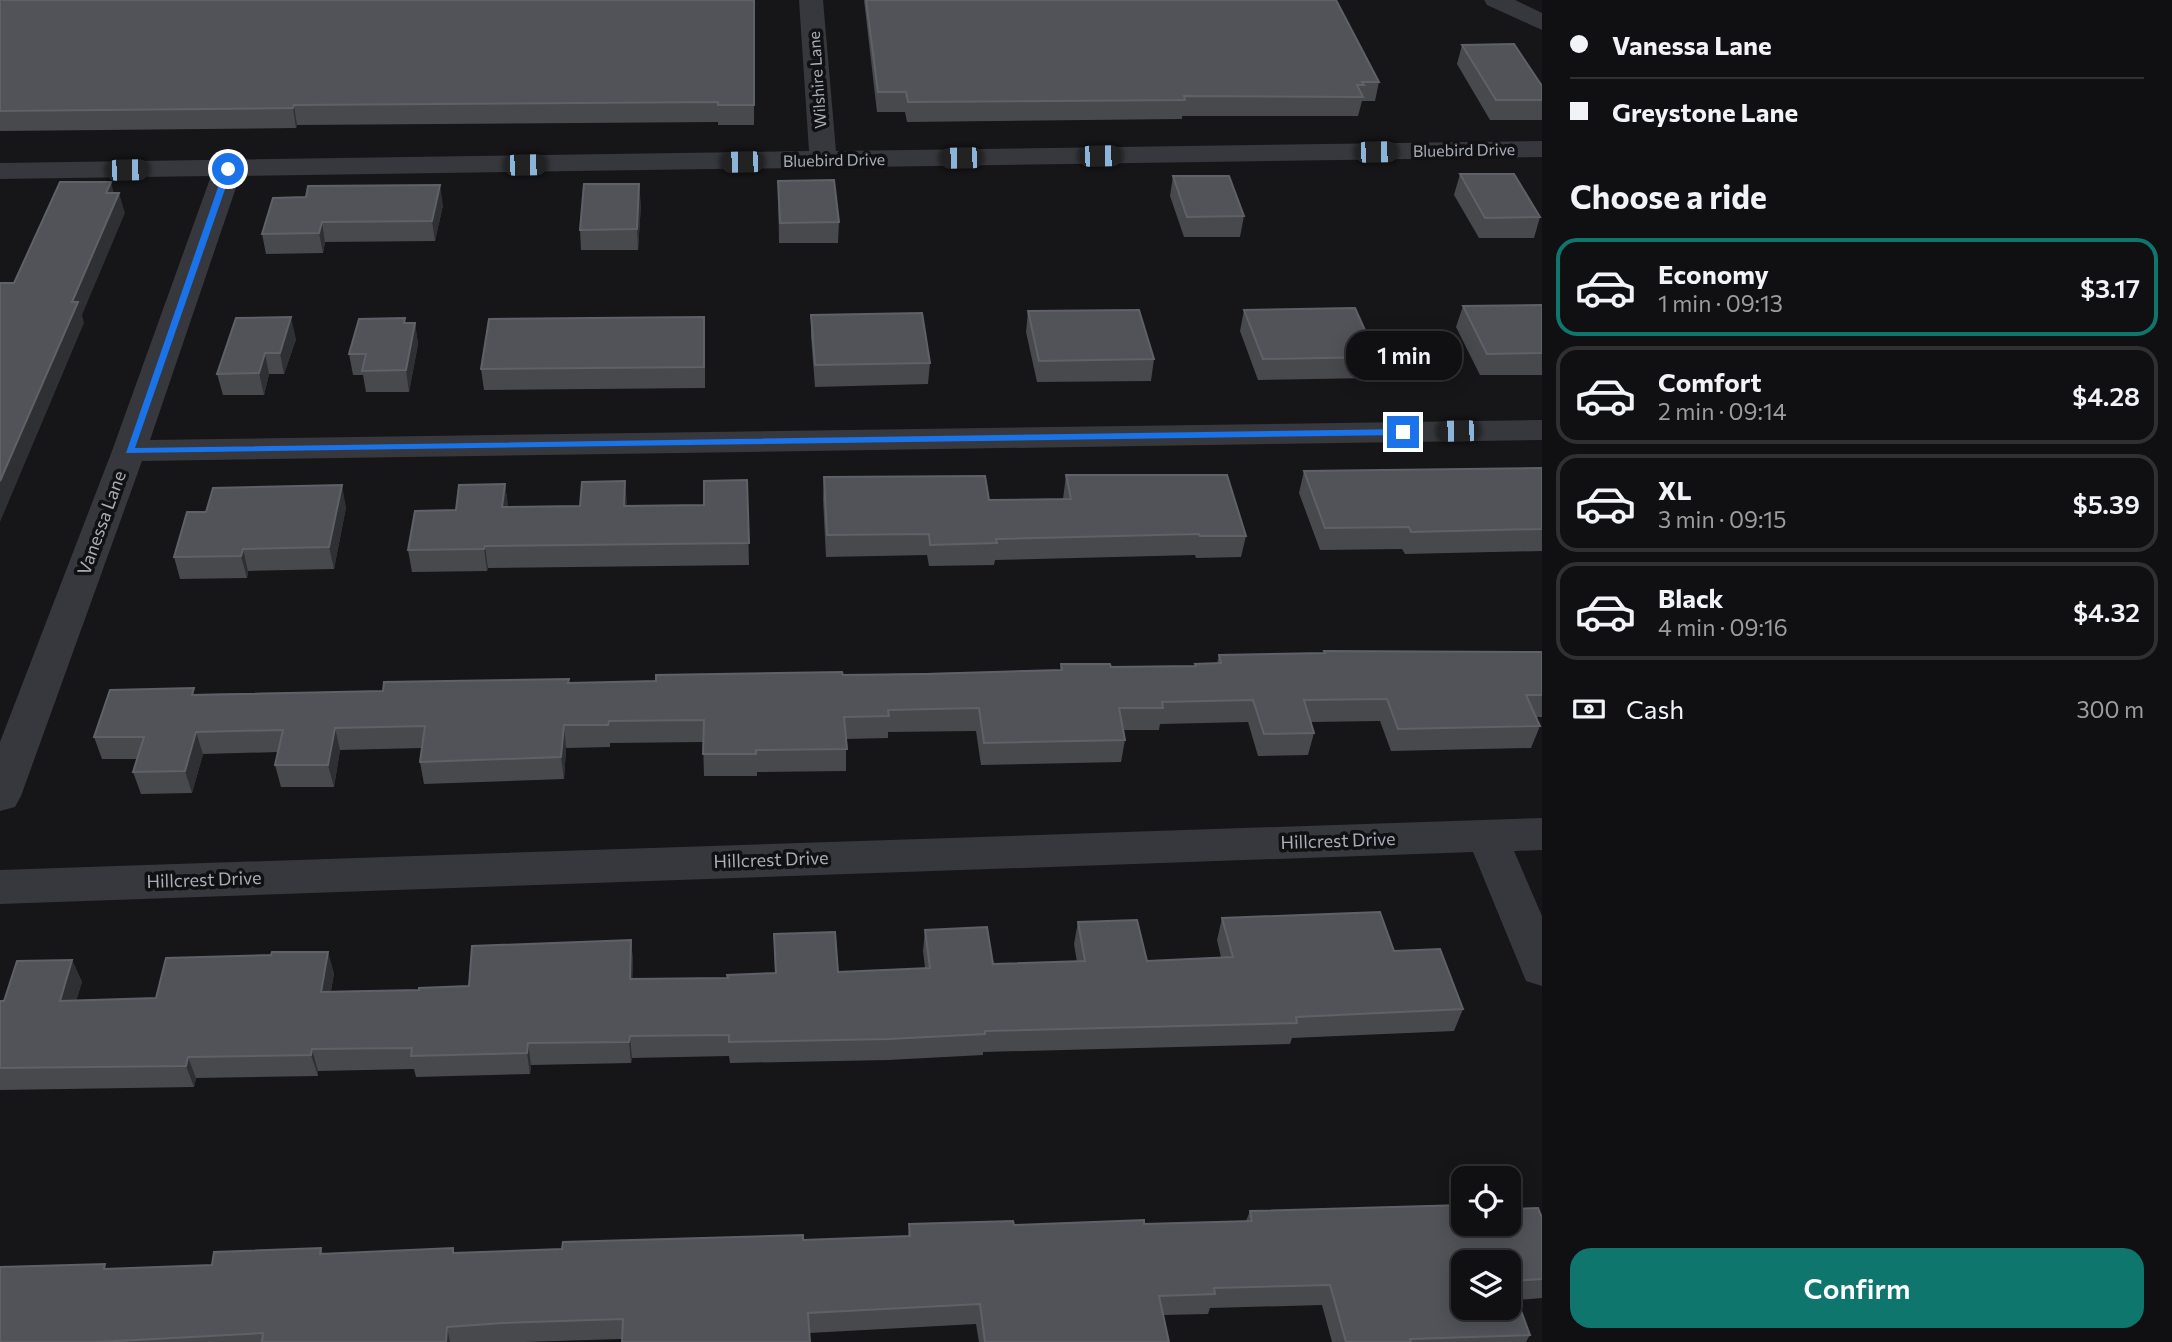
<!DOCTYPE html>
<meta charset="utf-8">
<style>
:root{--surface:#101012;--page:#19191b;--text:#f1f3f6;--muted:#9c9d9f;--line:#303032;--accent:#0f766e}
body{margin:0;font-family:Commissioner,sans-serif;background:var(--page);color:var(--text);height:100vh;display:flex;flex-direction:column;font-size:26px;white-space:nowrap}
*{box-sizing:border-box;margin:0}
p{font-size:23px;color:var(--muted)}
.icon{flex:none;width:38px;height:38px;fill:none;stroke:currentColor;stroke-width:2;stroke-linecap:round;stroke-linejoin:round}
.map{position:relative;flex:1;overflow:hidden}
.panel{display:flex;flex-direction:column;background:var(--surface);width:630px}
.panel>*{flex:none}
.guide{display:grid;align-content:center;height:154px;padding:0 28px;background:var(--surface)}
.controls{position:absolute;left:1451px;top:1166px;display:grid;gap:14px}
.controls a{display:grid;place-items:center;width:70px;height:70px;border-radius:14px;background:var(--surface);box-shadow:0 4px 18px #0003,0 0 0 2px var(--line);font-size:35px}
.end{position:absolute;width:32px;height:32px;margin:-16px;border:9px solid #1a73e8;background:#fff;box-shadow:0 0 0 4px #fff}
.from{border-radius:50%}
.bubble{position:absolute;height:49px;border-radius:21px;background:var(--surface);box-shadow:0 4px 18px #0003,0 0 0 2px var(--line);font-size:23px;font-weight:600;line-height:49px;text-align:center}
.car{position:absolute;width:21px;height:42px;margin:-21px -10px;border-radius:9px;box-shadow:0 0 5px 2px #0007;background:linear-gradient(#222 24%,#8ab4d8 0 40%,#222 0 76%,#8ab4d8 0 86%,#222 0)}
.guide b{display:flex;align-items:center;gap:24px;height:66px;font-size:26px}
.guide b+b{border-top:2px solid var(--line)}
.guide i{width:18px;height:18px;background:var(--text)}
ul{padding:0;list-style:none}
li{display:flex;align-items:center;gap:21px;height:98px;margin:0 14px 10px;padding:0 14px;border:4px solid var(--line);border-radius:21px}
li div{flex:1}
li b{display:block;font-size:26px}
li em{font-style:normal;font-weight:600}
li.on{border-color:var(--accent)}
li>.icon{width:63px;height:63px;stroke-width:1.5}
h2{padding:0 28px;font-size:32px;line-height:84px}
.pay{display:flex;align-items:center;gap:18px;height:77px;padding:0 28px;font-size:26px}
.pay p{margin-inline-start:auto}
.cta{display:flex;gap:14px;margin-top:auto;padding:14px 28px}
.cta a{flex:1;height:80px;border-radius:21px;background:var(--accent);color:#fff;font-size:28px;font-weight:600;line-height:80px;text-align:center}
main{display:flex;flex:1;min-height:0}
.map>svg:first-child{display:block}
</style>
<main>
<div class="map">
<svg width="1542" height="1342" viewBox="0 0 1542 1342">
<rect width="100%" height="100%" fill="#161618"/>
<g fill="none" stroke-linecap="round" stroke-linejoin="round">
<path fill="#37383d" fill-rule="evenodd" d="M 799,0 L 823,0 L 836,151 L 1542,141 L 1542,157 L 240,176 L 150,440 L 1542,420 L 1542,440 L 142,461 L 21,796 L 15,807 L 0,811 L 0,742 L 112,451 L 211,176 L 0,179 L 0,163 L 809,151 Z
M 1484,0 L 1515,0 L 1542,13 L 1542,30 L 1487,5 Z
M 1542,818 L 1542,850 L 1514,851 L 1542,916 L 1542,986 L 1526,981 L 1473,852 L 0,904 L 0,870 Z"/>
</g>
<path fill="#47494d" d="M 0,0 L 754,0 L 754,125 L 718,125 L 718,122 L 297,125 L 296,128 L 0,131 Z
M 864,0 L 1336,0 L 1379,82 L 1375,101 L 1362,101 L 1358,116 L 1182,116 L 1182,119 L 907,122 L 905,112 L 877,112 Z
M 1462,45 L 1542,86 L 1542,120 L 1490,120 L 1457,64 Z
M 1460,174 L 1540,217 L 1534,238 L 1479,238 L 1454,195 Z
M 1173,176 L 1244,216 L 1240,237 L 1184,237 L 1170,196 Z
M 778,181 L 839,222 L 838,243 L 779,243 Z
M 273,198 L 443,205 L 435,241 L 325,242 L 323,253 L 266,254 L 262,234 Z
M 641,204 L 638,250 L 581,250 L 580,230 Z
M 1542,305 L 1542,375 L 1480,375 L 1456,327 L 1463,306 Z
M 1244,310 L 1377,357 L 1371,378 L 1258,380 L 1240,331 Z
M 1028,311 L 1154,359 L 1151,381 L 1037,382 L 1026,332 Z
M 811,315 L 930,363 L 928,384 L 815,387 L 811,336 Z
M 406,323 L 415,323 L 418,344 L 409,392 L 366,392 L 363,375 L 353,375 L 349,354 Z
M 296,339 L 284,374 L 269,374 L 264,395 L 223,395 L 217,374 Z
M 705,339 L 705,388 L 484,390 L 481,369 Z
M 1542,468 L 1542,551 L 1405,554 L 1402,549 L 1320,550 L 1299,493 L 1304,471 Z
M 1066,475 L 1246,536 L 1241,557 L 1196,558 L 1195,555 L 995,560 L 994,565 L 929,566 L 927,555 L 826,557 L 823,499 L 824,477 L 989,500 L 1063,499 Z
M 747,480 L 749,565 L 488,568 L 487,571 L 412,572 L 408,550 L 456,510 L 505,484 L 508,507 L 626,506 L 704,505 Z
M 346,507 L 334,569 L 248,571 L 247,578 L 180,579 L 174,557 Z
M 1324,651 L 1542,652 L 1542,717 L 1536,717 L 1540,726 L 1531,748 L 1391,751 L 1380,721 L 1311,722 L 1314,733 L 1308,755 L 1258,756 L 1248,722 L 1160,724 L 1159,730 L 1124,730 L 1125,740 L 1121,762 L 981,765 L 976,731 L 888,732 L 888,738 L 846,739 L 846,771 L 757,772 L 757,776 L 704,776 L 703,742 L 610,743 L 610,747 L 566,748 L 564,779 L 424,784 L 420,762 L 422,748 L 340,750 L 334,787 L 281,787 L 275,765 L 278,752 L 203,754 L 192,793 L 141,794 L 133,772 L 137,759 L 102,759 L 94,737 L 196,694 L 383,691 L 569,683 L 843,675 L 1060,670 L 1061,664 L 1111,667 L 1195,666 L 1195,664 L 1217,663 L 1219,655 L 1324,653 Z
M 1222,918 L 1394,951 L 1463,1009 L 1454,1031 L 1292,1038 L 1290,1044 L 983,1052 L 983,1055 L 888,1060 L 730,1063 L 729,1056 L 632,1058 L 631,1063 L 531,1065 L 530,1074 L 416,1077 L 414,1069 L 318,1071 L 318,1076 L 196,1078 L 194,1087 L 0,1090 L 0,1001 L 4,1001 L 72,960 L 82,982 L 76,1000 L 156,998 L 334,973 L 331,991 L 419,990 L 469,986 L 631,940 L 633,962 L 632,979 L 728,978 L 775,973 L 774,934 L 838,972 L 925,968 L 923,951 L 925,930 L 993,964 L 1077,962 L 1074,944 L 1078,922 L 1147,961 L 1221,957 L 1217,940 Z
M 1250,1211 L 1542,1218 L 1542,1298 L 1517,1300 L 1530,1335 L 1526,1342 L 1332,1342 L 1322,1305 L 1210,1308 L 1208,1314 L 1163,1315 L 1169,1342 L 979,1342 L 976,1324 L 809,1333 L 524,1342 L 0,1342 L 107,1269 L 212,1265 L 321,1248 L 323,1254 L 454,1253 L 908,1236 L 909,1224 L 1014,1225 L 1144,1224 L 1246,1221 Z"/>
<path fill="#2f3033" d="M 294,105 L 297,125 L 296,128 L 293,108 Z
M 111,182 L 116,201 L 119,193 L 125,213 L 82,315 L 84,323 L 0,522 L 0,481 L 72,302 L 106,193 Z
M 639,184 L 641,204 L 638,250 L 637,229 Z
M 440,185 L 443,205 L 435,241 L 432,221 Z
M 322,222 L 325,242 L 323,253 L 319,233 Z
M 291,317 L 296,339 L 284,374 L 280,353 Z
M 415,323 L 418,344 L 409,392 L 406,370 Z
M 265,353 L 269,374 L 264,395 L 259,373 Z
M 625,481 L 627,503 L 625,528 L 624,506 Z
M 505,484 L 508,505 L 505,529 L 502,507 Z
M 342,485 L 346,507 L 334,569 L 329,547 Z
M 485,546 L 488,568 L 487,571 L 484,549 Z
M 243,549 L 248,571 L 247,578 L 241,556 Z
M 564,725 L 566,748 L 564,779 L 561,757 Z
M 335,728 L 340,750 L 334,787 L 328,765 Z
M 196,732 L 203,754 L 192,793 L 185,771 Z
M 631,940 L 633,962 L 632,1001 L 630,979 Z
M 328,952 L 334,973 L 327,1013 L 321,992 Z
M 72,960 L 82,982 L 70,1022 L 60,1001 Z
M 630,1036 L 632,1058 L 631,1063 L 629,1042 Z
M 528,1043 L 531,1065 L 530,1074 L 527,1053 Z
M 312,1049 L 318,1071 L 318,1076 L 311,1055 Z
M 188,1057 L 196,1078 L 194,1087 L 186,1066 Z
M 447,1327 L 450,1342 L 446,1342 Z"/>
<path fill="#525359" stroke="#5f6168" stroke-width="2" fill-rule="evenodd" d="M 0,0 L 754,0 L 754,105 L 718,105 L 718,102 L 294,105 L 293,108 L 0,111 Z
M 866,0 L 1336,0 L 1379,82 L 1362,82 L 1364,85 L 1357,85 L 1363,97 L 1184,96 L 1185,100 L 908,102 L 906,92 L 878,92 Z
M 1514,44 L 1542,86 L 1542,100 L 1496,100 L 1462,45 Z
M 1460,174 L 1514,174 L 1540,217 L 1485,218 Z
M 1173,176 L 1229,176 L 1244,216 L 1187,217 Z
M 834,180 L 839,222 L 780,223 L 778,181 Z
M 60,182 L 111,182 L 106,193 L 119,193 L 72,302 L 78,302 L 0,481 L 0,283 L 14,283 Z
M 584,184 L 639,184 L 637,229 L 580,230 Z
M 440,185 L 432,221 L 322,222 L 319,233 L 262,234 L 273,198 L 306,197 L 308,186 Z
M 1542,305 L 1542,353 L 1487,354 L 1463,306 Z
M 1355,308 L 1377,357 L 1263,359 L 1244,310 Z
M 1139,310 L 1154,359 L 1039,361 L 1028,311 Z
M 922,313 L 930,363 L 815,365 L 811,315 Z
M 291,317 L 280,353 L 265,353 L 259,373 L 217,374 L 236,318 Z
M 704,317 L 704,367 L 481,369 L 489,319 Z
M 405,318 L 404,323 L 415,323 L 406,370 L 362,371 L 366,354 L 349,354 L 359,319 Z
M 1542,468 L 1542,529 L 1411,532 L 1409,527 L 1325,528 L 1304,471 Z
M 1066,475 L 1227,475 L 1246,536 L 1200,536 L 1199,534 L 996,539 L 997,543 L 930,545 L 929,534 L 827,535 L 824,477 L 985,476 L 989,500 L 1071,499 Z
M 747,480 L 749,543 L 485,546 L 484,549 L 408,550 L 415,511 L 456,510 L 459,485 L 505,484 L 502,507 L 580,506 L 582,482 L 625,481 L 624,506 L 704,505 L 704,481 Z
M 342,485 L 329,547 L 243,549 L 241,556 L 174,557 L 187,512 L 206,512 L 213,488 Z
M 1324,651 L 1542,652 L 1542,695 L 1526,695 L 1540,726 L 1398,729 L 1387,699 L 1304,700 L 1314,733 L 1264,734 L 1253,700 L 1162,702 L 1163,708 L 1119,708 L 1125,740 L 984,743 L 979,708 L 888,710 L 889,716 L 844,717 L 847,749 L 756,750 L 756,754 L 703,754 L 704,720 L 609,721 L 608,725 L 564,725 L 561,757 L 420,762 L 425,726 L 335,728 L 328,765 L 275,765 L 283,730 L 196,732 L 185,771 L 133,772 L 144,737 L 94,737 L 110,690 L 194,688 L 192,695 L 383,691 L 384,682 L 569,679 L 568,683 L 656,681 L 656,675 L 842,672 L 843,675 L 926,674 L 1062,670 L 1061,664 L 1110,664 L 1111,667 L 1196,666 L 1195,664 L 1221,663 L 1219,655 L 1325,653 Z
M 1380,912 L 1394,951 L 1440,949 L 1463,1009 L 1296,1017 L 1297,1023 L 985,1031 L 985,1034 L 889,1039 L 729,1042 L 729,1035 L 630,1036 L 629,1042 L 528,1043 L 527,1053 L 411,1056 L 412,1048 L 312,1049 L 311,1055 L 188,1057 L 186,1066 L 0,1068 L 0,1001 L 4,1001 L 17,961 L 72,960 L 60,1001 L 156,998 L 166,958 L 271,955 L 272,952 L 328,952 L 321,992 L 419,990 L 419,988 L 469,986 L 472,946 L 631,940 L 630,979 L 728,978 L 727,975 L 776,973 L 774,934 L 835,932 L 838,972 L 930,968 L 925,930 L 987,927 L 993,964 L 1085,961 L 1078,922 L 1137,920 L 1147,961 L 1233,957 L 1222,918 Z
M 1463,1205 L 1463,1223 L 1508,1223 L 1508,1209 L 1538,1208 L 1542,1218 L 1542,1279 L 1510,1281 L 1530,1335 L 1410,1339 L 1411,1342 L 1346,1342 L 1330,1285 L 1214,1288 L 1215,1294 L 1159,1296 L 1169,1342 L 985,1342 L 980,1304 L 808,1313 L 810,1342 L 622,1342 L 623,1319 L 503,1323 L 447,1327 L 446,1342 L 262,1342 L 263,1333 L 99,1342 L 0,1342 L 0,1267 L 105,1264 L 104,1269 L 212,1265 L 214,1252 L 321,1248 L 320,1254 L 453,1248 L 453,1253 L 562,1249 L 563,1242 L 803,1235 L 803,1240 L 910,1236 L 909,1224 L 1013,1221 L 1014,1225 L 1144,1220 L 1144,1224 L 1252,1221 L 1250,1211 ZM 1463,1262 L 1508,1262 L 1508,1307 L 1463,1307 Z"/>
<path fill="#1a73e8" d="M 225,167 L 232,169 L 135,448 L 1403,429 L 1408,432 L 1403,435 L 126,453 Z"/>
<g text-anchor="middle" stroke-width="7" stroke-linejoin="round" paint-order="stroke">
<g font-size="16" fill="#a8adb8" stroke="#111113">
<text transform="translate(817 80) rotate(-94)" y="6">Wilshire Lane</text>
<text transform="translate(1464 150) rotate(-1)" y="6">Bluebird Drive</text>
<text transform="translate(834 160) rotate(-1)" y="6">Bluebird Drive</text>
</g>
<g font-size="18" fill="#a8adb8" stroke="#111113">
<text transform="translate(102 523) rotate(-70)" y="6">Vanessa Lane</text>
<text transform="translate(1338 841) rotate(-2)" y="6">Hillcrest Drive</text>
<text transform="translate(771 860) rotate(-2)" y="6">Hillcrest Drive</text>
<text transform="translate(204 880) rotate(-2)" y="6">Hillcrest Drive</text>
</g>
</g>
</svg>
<div class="controls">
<a><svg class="icon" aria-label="locate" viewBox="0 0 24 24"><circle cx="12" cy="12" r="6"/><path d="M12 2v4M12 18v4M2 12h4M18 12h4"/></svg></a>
<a><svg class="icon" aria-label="layers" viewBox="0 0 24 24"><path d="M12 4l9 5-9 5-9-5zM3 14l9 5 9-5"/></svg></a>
</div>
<i class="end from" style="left:228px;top:169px"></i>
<i class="end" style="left:1403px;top:432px"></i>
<div class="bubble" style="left:1346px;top:331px;width:116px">1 min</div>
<i class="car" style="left:1376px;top:152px;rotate:89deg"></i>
<i class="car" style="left:1100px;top:156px;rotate:89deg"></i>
<i class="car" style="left:961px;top:158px;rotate:269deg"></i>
<i class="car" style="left:742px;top:162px;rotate:269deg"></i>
<i class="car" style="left:525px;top:165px;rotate:89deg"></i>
<i class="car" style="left:127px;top:170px;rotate:89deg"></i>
<i class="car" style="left:1458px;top:431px;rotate:269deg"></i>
</div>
<section class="panel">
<div class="guide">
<b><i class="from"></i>Vanessa Lane</b>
<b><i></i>Greystone Lane</b>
</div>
<h2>Choose a ride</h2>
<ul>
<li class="on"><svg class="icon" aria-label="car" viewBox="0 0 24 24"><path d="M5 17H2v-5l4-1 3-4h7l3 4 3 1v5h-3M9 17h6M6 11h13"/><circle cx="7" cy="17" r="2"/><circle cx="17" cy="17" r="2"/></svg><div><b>Economy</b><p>1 min · 09:13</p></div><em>$3.17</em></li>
<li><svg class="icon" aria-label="car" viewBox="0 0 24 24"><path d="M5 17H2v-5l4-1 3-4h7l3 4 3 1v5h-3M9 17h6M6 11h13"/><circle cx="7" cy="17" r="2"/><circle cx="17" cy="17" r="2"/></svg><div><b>Comfort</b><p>2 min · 09:14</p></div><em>$4.28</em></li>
<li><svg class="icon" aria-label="car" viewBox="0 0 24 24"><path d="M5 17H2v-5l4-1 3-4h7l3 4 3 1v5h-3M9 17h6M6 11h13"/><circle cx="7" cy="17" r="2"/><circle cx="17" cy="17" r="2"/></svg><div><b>XL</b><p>3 min · 09:15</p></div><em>$5.39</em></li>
<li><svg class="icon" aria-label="car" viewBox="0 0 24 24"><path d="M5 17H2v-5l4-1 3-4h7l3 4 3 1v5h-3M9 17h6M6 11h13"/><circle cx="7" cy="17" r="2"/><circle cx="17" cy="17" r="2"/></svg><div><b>Black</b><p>4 min · 09:16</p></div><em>$4.32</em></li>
</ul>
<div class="pay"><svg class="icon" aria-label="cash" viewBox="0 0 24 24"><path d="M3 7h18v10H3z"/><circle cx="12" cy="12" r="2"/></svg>Cash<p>300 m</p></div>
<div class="cta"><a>Confirm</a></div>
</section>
</main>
